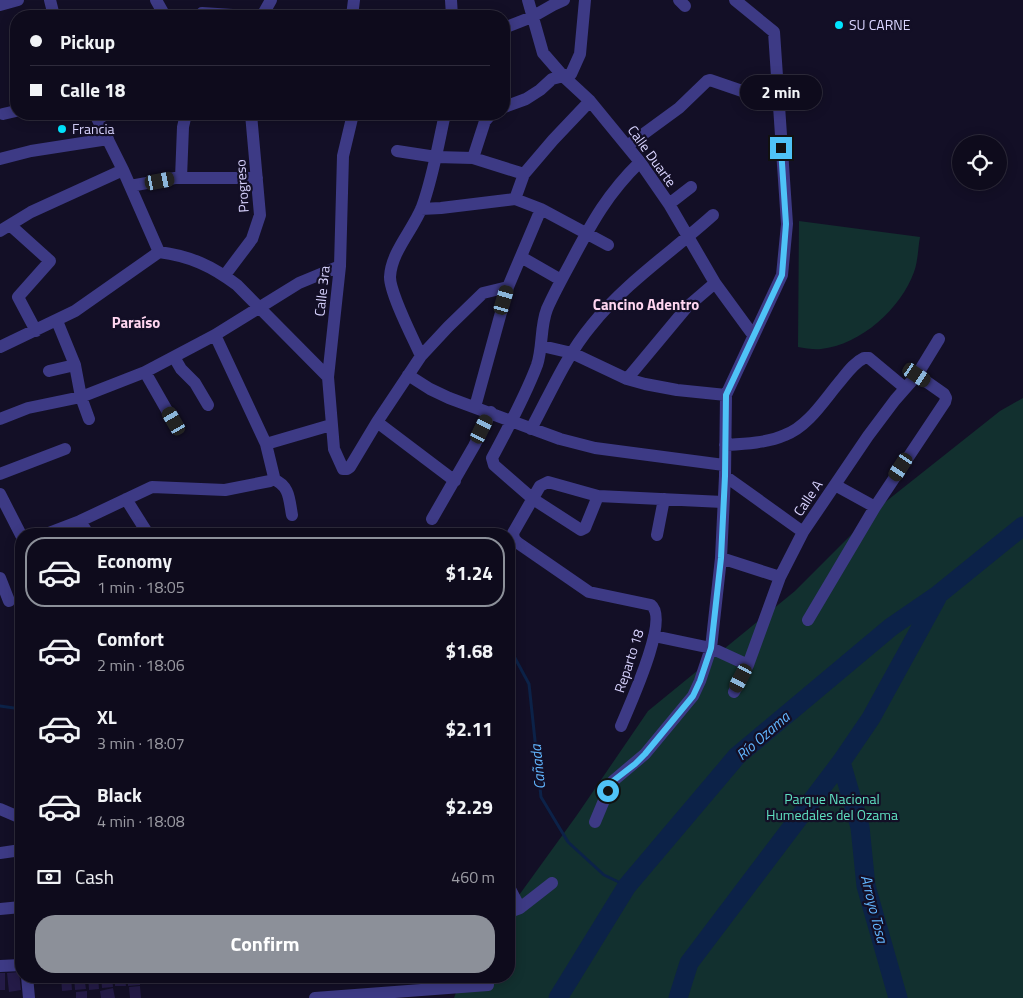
<!DOCTYPE html>
<meta charset="utf-8">
<style>
:root{--surface:#0e0b1c;--page:#171425;--text:#f1f3f6;--muted:#9b9ba3;--line:#2e2b3b;--accent:#8c9099}
body{margin:0;font-family:"Titillium Web",sans-serif;background:var(--page);color:var(--text);height:100vh;display:flex;flex-direction:column;font-size:19px;white-space:nowrap}
*{box-sizing:border-box;margin:0}
p{font-size:16px;color:var(--muted)}
.icon{flex:none;width:28px;height:28px;fill:none;stroke:currentColor;stroke-width:2;stroke-linecap:round;stroke-linejoin:round}
.map{position:relative;flex:1;overflow:hidden}
.details{position:absolute;left:15px;top:528px;width:500px;height:455px;display:flex;flex-direction:column;background:var(--surface);border-radius:20px;box-shadow:0 2px 12px #0003,0 0 0 1px var(--line)}
.details>*{flex:none}
.guide{position:absolute;left:10px;top:10px;width:500px;height:110px;border-radius:20px;box-shadow:0 2px 12px #0003,0 0 0 1px var(--line);display:grid;align-content:center;height:110px;padding:0 20px;background:var(--surface)}
.fabs{position:absolute;left:952px;top:135px;display:grid;gap:10px}
.fabs a{display:grid;place-items:center;width:55px;height:55px;border-radius:50%;background:var(--surface);box-shadow:0 2px 12px #0003,0 0 0 1px var(--line);font-size:25px}
.end{position:absolute;width:22px;height:22px;margin:-11px;border:6px solid #4fc3f7;background:#111;box-shadow:0 0 0 2px #111}
.from{border-radius:50%}
.bubble{position:absolute;height:35px;border-radius:18px;background:var(--surface);box-shadow:0 2px 12px #0003,0 0 0 1px var(--line);font-size:16px;font-weight:700;line-height:35px;text-align:center}
.car{position:absolute;width:15px;height:30px;margin:-15px -8px;border-radius:6px;box-shadow:0 0 4px 1px #0007;background:linear-gradient(#222 24%,#8ab4d8 0 40%,#222 0 76%,#8ab4d8 0 86%,#222 0)}
.guide b{display:flex;align-items:center;gap:18px;height:48px;font-size:19px}
.guide b+b{border-top:1px solid var(--line)}
.guide i{width:12px;height:12px;background:var(--text)}
ul{padding:9px 0 0;list-style:none}
li{display:flex;align-items:center;gap:15px;height:70px;margin:0 10px 8px;padding:0 10px;border:2px solid transparent;border-radius:20px}
li div{flex:1}
li b{display:block;font-size:19px}
li em{font-style:normal;font-weight:700}
li.on{border-color:var(--accent)}
li>.icon{width:45px;height:45px;stroke-width:1.5}
.pay{display:flex;align-items:center;gap:12px;height:55px;padding:0 20px;font-size:19px}
.pay p{margin-inline-start:auto}
.cta{display:flex;gap:10px;margin-top:auto;padding:10px 20px}
.cta a{flex:1;height:58px;border-radius:20px;background:var(--accent);color:#fff;font-size:20px;font-weight:700;line-height:58px;text-align:center}
.map>svg:first-child{display:block}
</style>
<div class="map">
<svg width="1023" height="998" viewBox="0 0 1023 998">
<rect width="100%" height="100%" fill="#130f26"/>
<path fill="#12302f" d="M 799,221 L 920,237 C 918,248 918,261 914,272 C 901,308 861,345 821,349 C 814,350 805,348 798,347 Z
M 1023,398 L 1023,998 L 454,998 L 462,976 L 509,976 L 509,909 L 577,815 L 648,711 L 795,591 L 879,507 L 1000,411 Z"/>
<g fill="none" stroke-linecap="round" stroke-linejoin="round">
<path stroke="#0c2248" stroke-width="3" d="M 509,647 L 529,684 L 541,797 L 568,842 L 604,875 L 627,886
M 0,706 L 21,709"/>
<path stroke="#0c2248" stroke-width="19" d="M 841,762 L 860,827 L 866,886 L 898,998
M 558,998 L 627,886 L 737,756 L 891,627 L 939,594 L 1023,526
M 678,998 L 689,963 L 841,762 L 871,718 L 937,598"/>
</g>
<path fill="#241b47" d="M 19,972 L 21,990 L 9,992 L 7,973 Z
M 0,973 L 5,973 L 5,990 L 0,990 Z
M 61,976 L 71,976 L 72,990 L 62,991 Z
M 74,976 L 84,976 L 86,989 L 75,990 Z
M 88,976 L 98,976 L 99,989 L 89,990 Z
M 101,976 L 112,976 L 113,987 L 102,988 Z
M 115,976 L 125,976 L 126,986 L 115,986 Z
M 128,976 L 140,976 L 140,985 L 128,986 Z
M 142,976 L 154,976 L 155,983 L 143,983 Z
M 156,976 L 169,976 L 170,981 L 157,982 Z
M 140,986 L 141,998 L 130,998 L 129,987 Z
M 113,988 L 115,998 L 101,998 L 100,991 Z
M 87,991 L 87,998 L 76,998 L 76,992 Z"/>
<g fill="none" stroke-linecap="round" stroke-linejoin="round">
<path stroke="#3d3a85" stroke-width="12" d="M 50,0 L 54,16
M 156,0 L 165,16
M 451,0 L 452,16
M 528,0 L 543,53 L 563,76 L 590,101 L 640,162 L 669,204 L 715,283 L 753,335
M 679,0 L 685,6
M 0,5 L 18,0
M 202,13 L 248,16
M 262,16 L 271,0
M 352,16 L 354,0
M 504,28 L 532,17 L 553,5 L 564,0
M 504,107 L 526,99 L 540,90 L 552,79 L 571,74 L 580,54 L 585,0
M 3,114 L 16,111
M 95,114 L 123,170 L 159,252
M 353,114 L 343,156 L 340,266 L 328,377 L 334,449 L 343,469 L 347,469 L 350,467 L 377,422 L 421,356 L 448,327 L 483,293 L 508,287
M 627,146 L 679,108 L 707,81 L 710,80 L 745,92 L 777,90
M 397,151 L 436,157 L 473,158 L 524,174
M 473,158 L 485,121 L 491,114
M 0,159 L 31,151 L 108,139
M 181,178 L 183,127 L 186,114
M 130,186 L 175,178 L 257,178
M 515,199 L 524,174 L 553,140 L 590,101
M 669,204 L 691,187
M 421,209 L 441,208 L 515,199 L 541,209 L 608,245
M 10,225 L 50,261 L 18,297 L 36,331
M 0,231 L 31,212 L 123,170
M 521,257 L 561,280
M 225,275 L 252,239 L 260,215 L 251,114
M 57,321 L 75,365 L 81,397 L 89,419
M 542,346 L 572,353 L 627,379 L 645,384 L 677,390 L 726,395
M 0,347 L 75,311 L 159,252 C 190,256 212,266 237,285 L 328,377
M 421,356 C 413,338 390,294 390,277 C 391,252 413,230 422,207 C 433,177 438,145 445,114
M 174,357 L 181,369 L 195,383 L 208,405
M 49,371 L 75,365
M 145,372 L 173,421
M 408,375 L 430,389 L 449,398 L 560,439 L 595,448 L 724,465
M 627,379 L 687,307 L 715,283
M 475,407 L 508,287 L 541,209
M 0,419 L 28,408 L 81,397 L 145,372 L 215,335 L 299,283 L 340,266
M 377,422 L 455,481
M 531,429 C 550,394 566,356 591,326 C 625,283 672,252 713,215
M 266,444 L 331,425
M 725,445 C 744,444 767,443 785,435 C 807,427 823,402 837,385 C 845,376 853,363 864,358 L 869,358 L 905,388
M 0,474 L 65,449
M 725,476 L 803,532
M 273,479 C 290,486 289,499 292,515
M 835,485 L 875,507
M 0,494 L 21,535
M 598,496 L 585,528 L 581,530 L 533,499 L 494,465 L 492,458 C 508,428 525,397 537,365 C 543,347 540,327 547,309 C 554,293 563,277 571,262 C 592,222 608,193 640,162
M 126,499 L 148,534
M 432,519 L 474,446 L 491,412
M 80,521 L 88,534
M 46,534 L 80,521 L 152,487 L 225,490 L 270,481 L 274,477 L 266,444 L 215,335
M 657,535 L 664,499
M 721,558 L 780,577
M 0,578 L 9,601
M 808,620 L 875,507 L 945,402 L 946,398 L 944,394 L 917,375
M 654,636 L 711,648 L 748,665
M 734,692 L 748,665 L 780,577 L 803,532 L 868,436 L 895,400 L 917,375 L 939,339
M 621,726 C 629,706 670,619 651,605 L 589,592 L 518,543 L 514,539 L 513,533 L 540,486 L 548,482 L 598,496 L 723,502
M 0,809 L 21,818
M 595,822 L 610,786 L 613,781 L 645,754 L 693,696 L 700,681 L 711,648 L 721,558 L 725,476 L 726,395 L 782,275 L 787,224 L 774,32 L 735,0
M 0,853 L 21,850
M 509,887 L 520,908
M 0,909 L 21,907
M 509,912 L 520,908 L 552,883
M 0,966 L 21,965
M 27,976 L 29,998
M 315,998 L 488,985"/>
</g>
<g fill="none" stroke-linecap="round" stroke-linejoin="round">
<path stroke="#4fc3f7" stroke-width="6" d="M 608,791 L 613,781 L 635,764 L 645,754 L 693,696 L 700,681 L 711,648 L 721,558 L 725,476 L 726,395 L 782,275 L 786,224 L 781,148"/>
</g>
<g fill="#00e5ff" stroke="#130f26" stroke-width="2">
<circle cx="839" cy="25" r="5"/>
<circle cx="62" cy="129" r="5"/>
</g>
<g text-anchor="middle" stroke-width="4.5" stroke-linejoin="round" paint-order="stroke">
<g font-size="14" fill="#d9d4ff" stroke="#130f26" text-anchor="start">
<text x="849" y="30">SU CARNE</text>
<text x="72" y="134">Francia</text>
</g>
<g font-size="14" fill="#d9d4ff" stroke="#130f26">
<text transform="translate(652 156) rotate(54)" y="5">Calle Duarte</text>
<text transform="translate(242 186) rotate(-94)" y="5">Progreso</text>
<text transform="translate(322 291) rotate(-84)" y="5">Calle 3ra</text>
<text transform="translate(808 498) rotate(-56)" y="5">Calle A</text>
<text transform="translate(629 661) rotate(-72)" y="5">Reparto 18</text>
</g>
<g font-size="14" fill="#5fe0c0" stroke="#130f26">
<text x="832" y="804">Parque Nacional<tspan x="832" dy="16">Humedales del Ozama</tspan></text>
</g>
<g font-size="15" font-weight="bold" fill="#ffd6f0" stroke="#130f26">
<text x="646" y="310">Cancino Adentro</text>
<text x="136" y="328">Paraíso</text>
</g>
<g font-size="15" font-style="italic" fill="#62b6ff" stroke="#130f26">
<text transform="translate(763 736) rotate(-41)" y="5">Río Ozama</text>
<text transform="translate(538 767) rotate(-96)" y="5">Cañada</text>
<text transform="translate(874 909) rotate(76)" y="5">Arroyo Tosa</text>
</g>
</g>
</svg>
<div class="fabs">
<a><svg class="icon" aria-label="locate" viewBox="0 0 24 24"><circle cx="12" cy="12" r="6"/><path d="M12 2v4M12 18v4M2 12h4M18 12h4"/></svg></a>
</div>
<i class="end from" style="left:608px;top:791px"></i>
<i class="end" style="left:781px;top:148px"></i>
<div class="bubble" style="left:740px;top:75px;width:82px">2 min</div>
<i class="car" style="left:160px;top:181px;rotate:79deg"></i>
<i class="car" style="left:504px;top:300px;rotate:16deg"></i>
<i class="car" style="left:917px;top:375px;rotate:124deg"></i>
<i class="car" style="left:174px;top:421px;rotate:330deg"></i>
<i class="car" style="left:482px;top:429px;rotate:26deg"></i>
<i class="car" style="left:901px;top:467px;rotate:213deg"></i>
<i class="car" style="left:741px;top:678px;rotate:208deg"></i>
<div class="guide">
<b><i class="from"></i>Pickup</b>
<b><i></i>Calle 18</b>
</div>
<section class="details">
<ul>
<li class="on"><svg class="icon" aria-label="car" viewBox="0 0 24 24"><path d="M5 17H2v-5l4-1 3-4h7l3 4 3 1v5h-3M9 17h6M6 11h13"/><circle cx="7" cy="17" r="2"/><circle cx="17" cy="17" r="2"/></svg><div><b>Economy</b><p>1 min · 18:05</p></div><em>$1.24</em></li>
<li><svg class="icon" aria-label="car" viewBox="0 0 24 24"><path d="M5 17H2v-5l4-1 3-4h7l3 4 3 1v5h-3M9 17h6M6 11h13"/><circle cx="7" cy="17" r="2"/><circle cx="17" cy="17" r="2"/></svg><div><b>Comfort</b><p>2 min · 18:06</p></div><em>$1.68</em></li>
<li><svg class="icon" aria-label="car" viewBox="0 0 24 24"><path d="M5 17H2v-5l4-1 3-4h7l3 4 3 1v5h-3M9 17h6M6 11h13"/><circle cx="7" cy="17" r="2"/><circle cx="17" cy="17" r="2"/></svg><div><b>XL</b><p>3 min · 18:07</p></div><em>$2.11</em></li>
<li><svg class="icon" aria-label="car" viewBox="0 0 24 24"><path d="M5 17H2v-5l4-1 3-4h7l3 4 3 1v5h-3M9 17h6M6 11h13"/><circle cx="7" cy="17" r="2"/><circle cx="17" cy="17" r="2"/></svg><div><b>Black</b><p>4 min · 18:08</p></div><em>$2.29</em></li>
</ul>
<div class="pay"><svg class="icon" aria-label="cash" viewBox="0 0 24 24"><path d="M3 7h18v10H3z"/><circle cx="12" cy="12" r="2"/></svg>Cash<p>460 m</p></div>
<div class="cta"><a>Confirm</a></div>
</section>
</div>
